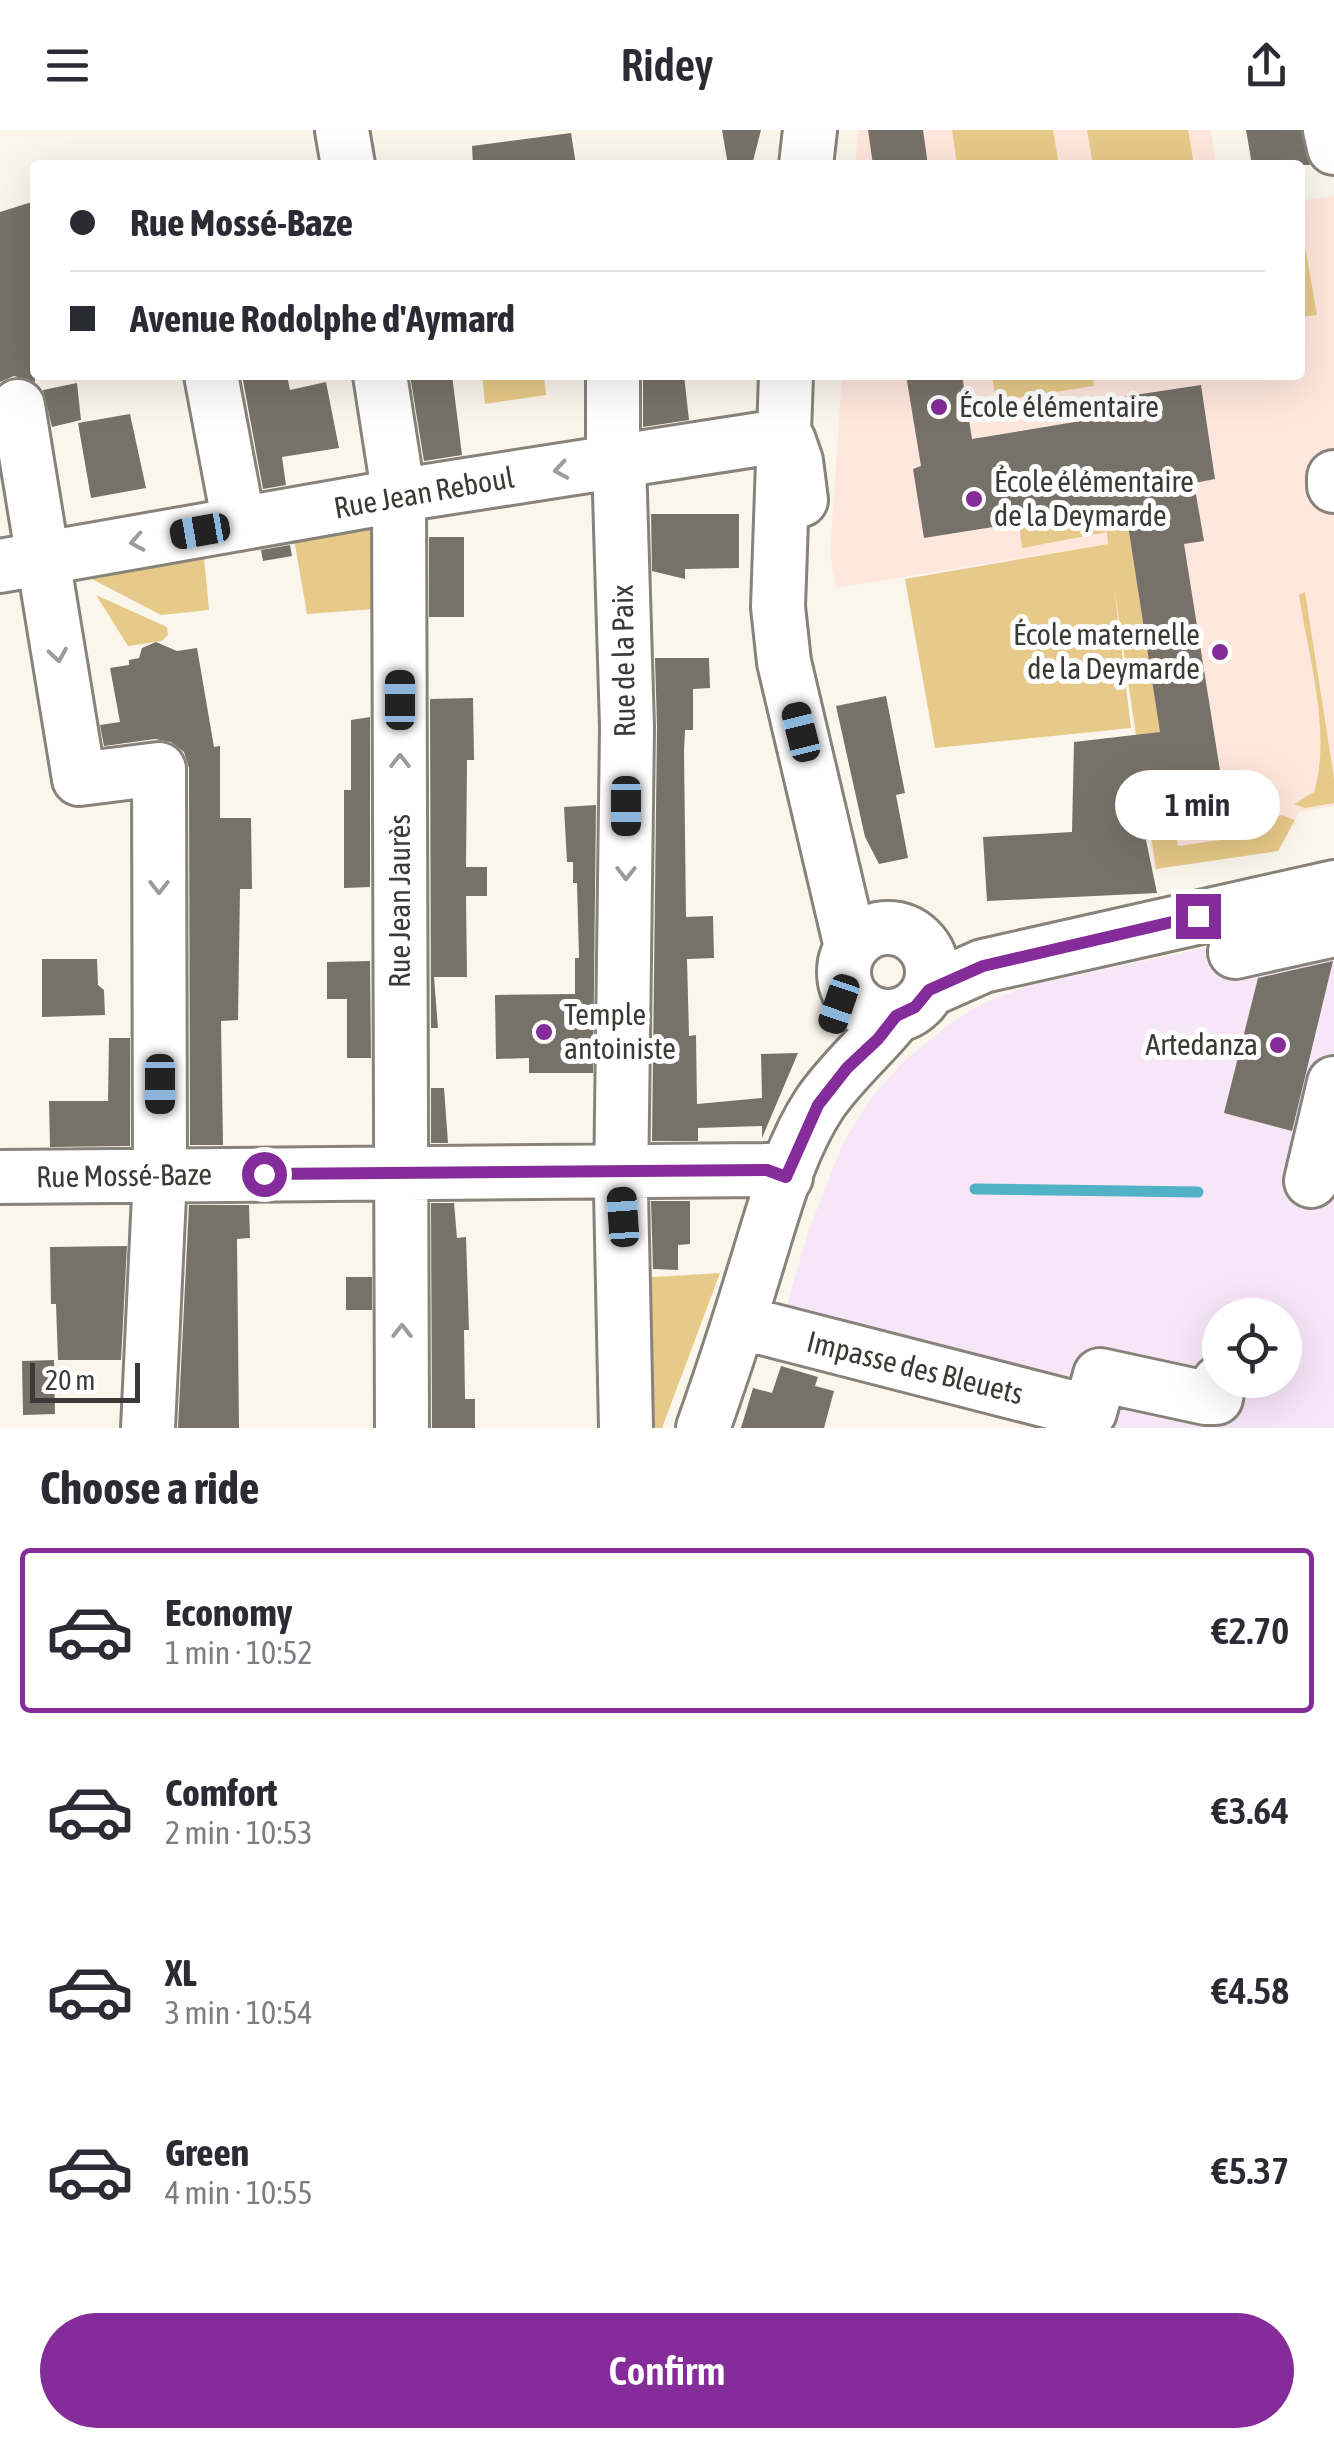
<!DOCTYPE html>
<meta charset="utf-8">
<style>
:root{--surface:#fff;--page:#f7f7f7;--text:#2b2b33;--muted:#7c7c81;--line:#e1e1e2;--accent:#832c9a}
body{margin:0;font-family:"Asap Condensed",sans-serif;background:var(--page);color:var(--text);height:100vh;display:flex;flex-direction:column;font-size:38px;white-space:nowrap}
*{box-sizing:border-box;margin:0}
p{font-size:32px;color:var(--muted)}
.icon{flex:none;width:55px;height:55px;fill:none;stroke:currentColor;stroke-width:2;stroke-linecap:round;stroke-linejoin:round}
.map{position:relative;height:1298px;overflow:hidden}
.side{display:flex;flex-direction:column;background:var(--surface);flex:1}
.side>*{flex:none}
.top-card{position:absolute;left:30px;top:30px;width:1275px;height:220px;border-radius:10px;box-shadow:0 10px 40px #0002;display:grid;align-content:center;height:220px;padding:0 40px;background:var(--surface)}
.fabs{position:absolute;left:1202px;top:1168px;display:grid;gap:20px}
.fabs a{display:grid;place-items:center;width:100px;height:100px;border-radius:50%;background:var(--surface);box-shadow:0 10px 40px #0002;font-size:50px}
.scale{position:absolute;left:30px;bottom:25px;width:110px;box-sizing:border-box;padding-left:10px;border:5px solid #3c3a36;border-top:0;font-size:28px;line-height:35px;white-space:nowrap;color:#3c3a36;-webkit-text-stroke:8px #fff;paint-order:stroke}
.end{position:absolute;width:45px;height:45px;margin:-22px;border:12px solid #832c9a;background:#fff;box-shadow:0 0 0 5px #fff}
.from{border-radius:50%}
.bubble{position:absolute;height:70px;border-radius:35px;background:var(--surface);box-shadow:0 10px 40px #0002;font-size:32px;font-weight:600;line-height:70px;text-align:center}
.car{position:absolute;width:30px;height:60px;margin:-30px -15px;border-radius:12px;box-shadow:0 0 8px 2px #0007;background:linear-gradient(#222 24%,#8ab4d8 0 40%,#222 0 76%,#8ab4d8 0 86%,#222 0)}
.top-card b{display:flex;align-items:center;gap:35px;height:95px;font-size:38px}
.top-card b+b{border-top:2px solid var(--line)}
.top-card i{width:25px;height:25px;background:var(--text)}
ul{padding:0;list-style:none}
li{display:flex;align-items:center;gap:30px;height:165px;margin:0 20px 15px;padding:0 20px;border:5px solid transparent;border-radius:10px}
li div{flex:1}
li b{display:block;font-size:38px}
li em{font-style:normal;font-weight:600}
li.current{border-color:var(--accent)}
li>.icon{width:90px;height:90px;stroke-width:1.5}
h2{padding:0 40px;font-size:45px;line-height:120px}
.cta{display:flex;gap:20px;margin-top:auto;padding:20px 40px}
.cta a{flex:1;height:115px;border-radius:60px;background:var(--accent);color:#fff;font-size:40px;font-weight:600;line-height:115px;text-align:center}
header{display:flex;justify-content:space-between;align-items:center;height:130px;padding:0 40px;background:var(--surface);font-size:45px;font-weight:600}
.map>svg:first-child{display:block}
</style>
<header><svg class="icon" aria-label="menu" viewBox="0 0 24 24"><path d="M4 6h16M4 12h16M4 18h16"/></svg>Ridey<svg class="icon" aria-label="share" viewBox="0 0 24 24"><path d="M12 15V3M7 8l5-5 5 5M5 13v7h14v-7"/></svg></header>
<div class="map">
<svg width="1334" height="1298" viewBox="0 0 1334 1298">
<rect width="100%" height="100%" fill="#fbf6ec"/>
<path fill="#f7e6f8" fill-rule="evenodd" d="M 1334,791 L 1334,1298 L 1111,1298 L 1117,1276 L 780,1199 L 808,1102 L 843,1013 L 871,968 L 903,932 L 949,894 L 984,873 L 1031,855 ZM 1220,1185 L 1285,1185 L 1285,1250 L 1220,1250 Z"/>
<path fill="#ffe7dd" d="M 858,0 L 1211,0 L 1216,35 L 855,35 Z
M 1334,66 L 1334,676 L 1299,682 L 1278,721 L 1154,739 L 1108,414 L 836,458 L 830,424 L 842,245 L 1300,245 L 1300,71 Z"/>
<path fill="#e7ca89" d="M 952,0 L 1053,0 L 1059,35 L 957,35 Z
M 1087,0 L 1188,0 L 1194,35 L 1093,35 Z
M 1300,87 L 1317,185 L 1300,187 Z
M 482,245 L 544,245 L 546,265 L 485,274 Z
M 992,245 L 1092,245 L 1094,256 L 996,271 Z
M 1125,376 L 1178,716 L 1249,706 L 1248,694 L 1282,685 L 1295,690 L 1278,721 L 1156,739 L 1114,456 L 1131,598 L 935,618 L 905,449 L 1108,414 L 1107,402 L 1022,418 L 1019,393 Z
M 367,391 L 375,402 L 374,479 L 307,484 L 294,409 Z
M 203,417 L 209,480 L 161,485 L 82,444 Z
M 1305,462 L 1334,648 L 1334,673 L 1305,678 L 1294,674 L 1314,662 C 1332,603 1308,525 1299,465 Z
M 96,465 L 167,497 L 168,505 L 162,511 L 128,516 Z
M 720,1143 L 662,1298 L 643,1298 L 639,1148 Z"/>
<g fill="none" stroke-linecap="round" stroke-linejoin="round">
<path stroke="#51b2c6" stroke-width="11" d="M 975,1059 L 1198,1062"/>
</g>
<path fill="#767269" d="M 722,0 L 761,0 L 752,35 L 728,35 Z
M 868,0 L 923,0 L 928,35 L 873,35 Z
M 1246,0 L 1301,0 L 1310,35 L 1252,35 Z
M 571,3 L 576,35 L 473,35 L 472,16 Z
M 35,71 L 35,252 L 14,246 L 0,252 L 0,82 Z
M 242,245 L 287,245 L 290,260 L 326,252 L 339,318 L 282,327 L 286,355 L 263,359 Z
M 410,245 L 452,245 L 462,325 L 424,331 Z
M 643,245 L 684,245 L 689,290 L 643,297 Z
M 906,245 L 962,245 L 972,309 L 1111,286 L 1108,269 L 1201,255 L 1215,349 L 1194,353 L 1204,411 L 1184,414 L 1229,697 L 1146,710 L 1157,763 L 987,771 L 983,707 L 1072,702 L 1074,612 L 1160,602 L 1125,376 L 924,408 L 913,339 L 921,336 Z
M 77,253 L 81,290 L 52,297 L 43,260 Z
M 130,284 L 146,358 L 91,368 L 78,293 Z
M 651,384 L 739,384 L 739,438 L 685,439 L 685,449 L 652,441 Z
M 429,407 L 464,407 L 464,487 L 429,487 Z
M 290,415 L 292,426 L 263,431 L 261,420 Z
M 156,512 L 177,521 L 197,518 L 214,617 L 220,616 L 220,688 L 251,688 L 252,759 L 240,759 L 238,890 L 221,891 L 223,1015 L 190,1015 L 189,638 L 184,622 L 171,612 L 155,609 L 104,616 L 100,595 L 120,592 L 110,538 L 129,535 L 129,530 L 139,528 L 142,518 Z
M 655,528 L 709,528 L 710,558 L 693,559 L 693,600 L 685,600 L 684,621 L 686,787 L 713,786 L 714,828 L 687,829 L 689,906 L 696,905 L 697,974 L 762,968 L 761,924 L 798,923 L 762,1008 L 762,996 L 698,998 L 698,1011 L 652,1011 L 657,597 Z
M 886,566 L 905,663 L 896,665 L 908,728 L 879,734 L 865,707 L 836,576 Z
M 473,568 L 474,630 L 467,630 L 466,737 L 487,737 L 487,766 L 466,766 L 467,847 L 434,847 L 438,898 L 431,898 L 430,569 Z
M 370,587 L 370,757 L 344,758 L 344,660 L 351,660 L 351,590 Z
M 596,675 L 593,943 L 529,943 L 529,928 L 496,929 L 495,865 L 575,864 L 575,828 L 579,828 L 577,753 L 573,753 L 573,732 L 567,732 L 564,677 Z
M 42,829 L 97,829 L 98,855 L 104,860 L 105,885 L 42,887 Z
M 370,831 L 371,928 L 347,928 L 347,869 L 327,869 L 327,832 Z
M 1333,831 L 1292,1001 L 1224,983 L 1258,848 Z
M 109,908 L 130,908 L 130,1016 L 50,1017 L 49,971 L 108,971 Z
M 431,958 L 444,958 L 448,1013 L 431,1013 Z
M 651,1071 L 690,1071 L 690,1114 L 678,1115 L 678,1140 L 653,1139 Z
M 431,1073 L 454,1073 L 457,1108 L 466,1107 L 469,1200 L 464,1200 L 465,1269 L 475,1269 L 475,1298 L 432,1298 Z
M 189,1075 L 249,1075 L 250,1108 L 237,1109 L 239,1298 L 178,1298 Z
M 127,1116 L 121,1230 L 58,1230 L 56,1174 L 51,1174 L 50,1117 Z
M 346,1147 L 372,1147 L 372,1180 L 346,1180 Z
M 54,1230 L 55,1284 L 23,1285 L 22,1231 Z
M 781,1236 L 818,1247 L 815,1256 L 834,1261 L 824,1298 L 741,1298 L 753,1258 L 772,1263 Z"/>
<g fill="none" stroke-linecap="round" stroke-linejoin="round">
<defs>
<path id="minor" d="M 342,0 L 348,35
M 1330,0 L 1334,18
M 806,35 L 810,0
M 211,245 L 239,394
M 380,245 L 399,367 L 402,1298
M 613,245 L 613,319 L 619,331 L 627,597 L 621,1061 L 626,1298
M 786,245 L 778,477 L 784,532 L 851,817
M 18,276 L 79,649 L 159,639 L 160,1045 L 148,1298
M 1334,347 L 1334,356
M 0,436 L 414,363 L 761,309 L 789,311 L 796,331 L 801,370
M844 842a44 44 0 1 1 88 0a44 44 0 1 1-88 0Z
M 1235,822 L 1334,800
M 929,860 L 983,836 L 1334,757
M 0,1047 L 767,1040 L 786,1047
M 1311,1051 L 1334,953
M 739,1192 L 1090,1282 L 1100,1245 L 1206,1268 L 1216,1268 L 1219,1252
M 703,1298 C 723,1242 741,1186 758,1130 C 774,1078 790,1018 820,973 C 842,941 872,916 896,886"/>
</defs>
<use href="#minor" stroke="#87837a" stroke-width="58"/>
<use href="#minor" stroke="#fff" stroke-width="52"/>
</g>
<defs><path id="oneway-chevron" d="M-2-3.5L2.5 0L-2 3.5" fill="none" stroke-width="1.6" stroke-linecap="round" stroke-linejoin="round" transform="scale(2.5)"/></defs>
<g stroke="#9e9c9a">
<use href="#oneway-chevron" transform="translate(561 340) rotate(171)"/>
<use href="#oneway-chevron" transform="translate(137 412) rotate(170)"/>
<use href="#oneway-chevron" transform="translate(58 525) rotate(81)"/>
<use href="#oneway-chevron" transform="translate(400 631) rotate(-90)"/>
<use href="#oneway-chevron" transform="translate(626 743) rotate(90)"/>
<use href="#oneway-chevron" transform="translate(159 757) rotate(90)"/>
<use href="#oneway-chevron" transform="translate(402 1201) rotate(-90)"/>
</g>
<g fill="none" stroke-linecap="round" stroke-linejoin="round">
<path stroke="#832c9a" stroke-width="12" d="M 264,1044 L 767,1040 L 786,1047 L 818,975 L 847,938 L 878,909 L 896,886 L 915,877 L 929,860 L 983,836 L 1198,786"/>
</g>
<g fill="#832c9a" stroke="#fff" stroke-width="4">
<circle cx="939" cy="277" r="10"/>
<circle cx="974" cy="369" r="10"/>
<circle cx="1220" cy="522" r="10"/>
<circle cx="544" cy="902" r="10"/>
<circle cx="1278" cy="915" r="10"/>
</g>
<g text-anchor="middle" stroke-width="10" stroke-linejoin="round" paint-order="stroke">
<g font-size="30" fill="#3c3a36" stroke="#fff" text-anchor="start">
<text x="959" y="287">École élémentaire</text>
<text x="994" y="362">École élémentaire<tspan x="994" dy="34">de la Deymarde</tspan></text>
<text x="1200" y="515" text-anchor="end">École maternelle<tspan x="1200" dy="34">de la Deymarde</tspan></text>
<text x="564" y="895">Temple<tspan x="564" dy="34">antoiniste</tspan></text>
<text x="1258" y="925" text-anchor="end">Artedanza</text>
</g>
<g font-size="30" fill="#3c3a36" stroke="#fff">
<text transform="translate(424 363) rotate(-10)" y="10">Rue Jean Reboul</text>
<text transform="translate(624 531) rotate(-91)" y="10">Rue de la Paix</text>
<text transform="translate(400 771) rotate(-90)" y="10">Rue Jean Jaurès</text>
<text transform="translate(124 1046) rotate(-1)" y="10">Rue Mossé-Baze</text>
<text transform="translate(915 1238) rotate(14)" y="10">Impasse des Bleuets</text>
</g>
</g>
</svg>
<div class="fabs">
<a><svg class="icon" aria-label="locate" viewBox="0 0 24 24"><circle cx="12" cy="12" r="6"/><path d="M12 2v4M12 18v4M2 12h4M18 12h4"/></svg></a>
</div>
<div class="scale">20 m</div>
<i class="end from" style="left:264px;top:1044px"></i>
<i class="end" style="left:1198px;top:786px"></i>
<div class="bubble" style="left:1115px;top:640px;width:165px">1 min</div>
<i class="car" style="left:200px;top:401px;rotate:260deg"></i>
<i class="car" style="left:400px;top:570px;rotate:0deg"></i>
<i class="car" style="left:801px;top:602px;rotate:346deg"></i>
<i class="car" style="left:626px;top:676px;rotate:180deg"></i>
<i class="car" style="left:839px;top:874px;rotate:199deg"></i>
<i class="car" style="left:160px;top:954px;rotate:180deg"></i>
<i class="car" style="left:623px;top:1087px;rotate:356deg"></i>
<div class="top-card">
<b><i class="from"></i>Rue Mossé-Baze</b>
<b><i></i>Avenue Rodolphe d'Aymard</b>
</div>
</div>
<section class="side">
<h2>Choose a ride</h2>
<ul>
<li class="current"><svg class="icon" aria-label="car" viewBox="0 0 24 24"><path d="M5 17H2v-5l4-1 3-4h7l3 4 3 1v5h-3M9 17h6M6 11h13"/><circle cx="7" cy="17" r="2"/><circle cx="17" cy="17" r="2"/></svg><div><b>Economy</b><p>1 min · 10:52</p></div><em>€2.70</em></li>
<li><svg class="icon" aria-label="car" viewBox="0 0 24 24"><path d="M5 17H2v-5l4-1 3-4h7l3 4 3 1v5h-3M9 17h6M6 11h13"/><circle cx="7" cy="17" r="2"/><circle cx="17" cy="17" r="2"/></svg><div><b>Comfort</b><p>2 min · 10:53</p></div><em>€3.64</em></li>
<li><svg class="icon" aria-label="car" viewBox="0 0 24 24"><path d="M5 17H2v-5l4-1 3-4h7l3 4 3 1v5h-3M9 17h6M6 11h13"/><circle cx="7" cy="17" r="2"/><circle cx="17" cy="17" r="2"/></svg><div><b>XL</b><p>3 min · 10:54</p></div><em>€4.58</em></li>
<li><svg class="icon" aria-label="car" viewBox="0 0 24 24"><path d="M5 17H2v-5l4-1 3-4h7l3 4 3 1v5h-3M9 17h6M6 11h13"/><circle cx="7" cy="17" r="2"/><circle cx="17" cy="17" r="2"/></svg><div><b>Green</b><p>4 min · 10:55</p></div><em>€5.37</em></li>
</ul>
<div class="cta"><a>Confirm</a></div>
</section>
